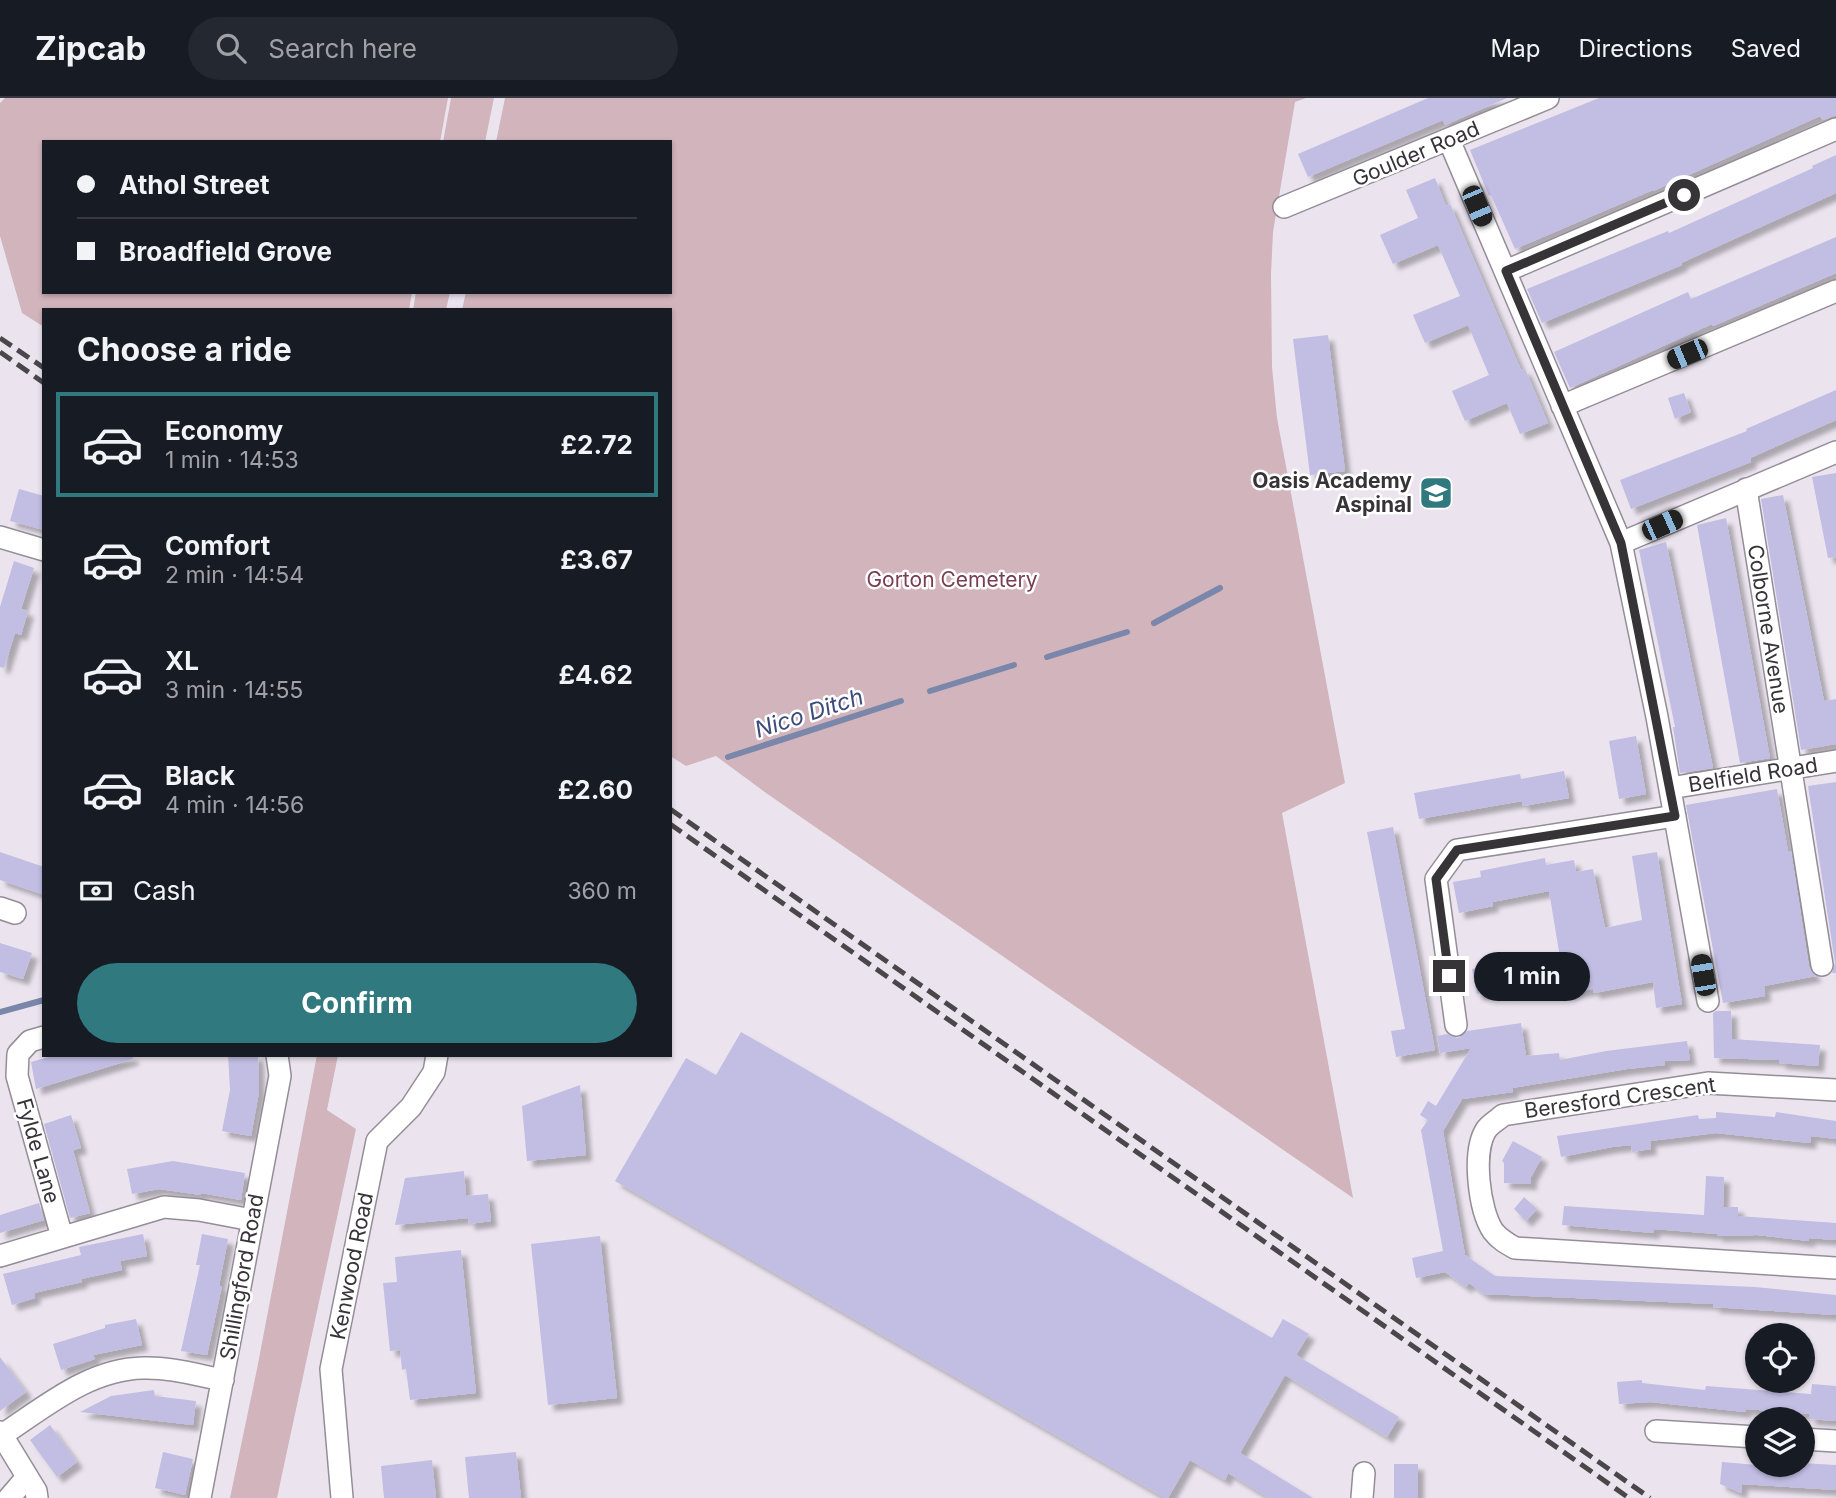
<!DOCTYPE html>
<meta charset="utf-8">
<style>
:root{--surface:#171b24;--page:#242831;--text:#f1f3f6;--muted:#9ea1a6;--line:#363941;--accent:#30797e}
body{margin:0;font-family:Inter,sans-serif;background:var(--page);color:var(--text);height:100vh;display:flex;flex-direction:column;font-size:26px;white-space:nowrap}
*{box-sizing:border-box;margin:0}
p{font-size:23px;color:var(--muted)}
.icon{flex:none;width:38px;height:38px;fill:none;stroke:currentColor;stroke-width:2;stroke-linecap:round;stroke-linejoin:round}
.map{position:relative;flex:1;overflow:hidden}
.sheet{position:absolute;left:42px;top:210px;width:630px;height:749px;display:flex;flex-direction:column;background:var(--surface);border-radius:0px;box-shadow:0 2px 5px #0004}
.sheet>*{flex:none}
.banner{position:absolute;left:42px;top:42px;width:630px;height:154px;border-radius:0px;box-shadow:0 2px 5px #0004;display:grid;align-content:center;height:154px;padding:0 35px;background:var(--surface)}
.fabs{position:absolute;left:1745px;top:1225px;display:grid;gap:14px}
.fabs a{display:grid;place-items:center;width:70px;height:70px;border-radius:50%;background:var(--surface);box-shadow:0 2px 5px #0004;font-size:35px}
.end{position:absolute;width:32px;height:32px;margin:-16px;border:9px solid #373438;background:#fff;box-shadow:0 0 0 4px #fff}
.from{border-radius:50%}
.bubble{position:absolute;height:49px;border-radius:24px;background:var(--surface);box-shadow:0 2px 5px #0004;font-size:23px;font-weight:700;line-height:49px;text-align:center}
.car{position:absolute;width:21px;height:42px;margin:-21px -10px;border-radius:9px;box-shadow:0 0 5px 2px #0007;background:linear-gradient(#222 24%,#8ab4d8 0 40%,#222 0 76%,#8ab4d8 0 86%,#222 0)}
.banner b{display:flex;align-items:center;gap:24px;height:66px;font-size:26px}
.banner b+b{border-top:2px solid var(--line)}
.banner i{width:18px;height:18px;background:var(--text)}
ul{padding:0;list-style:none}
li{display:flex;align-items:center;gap:21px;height:105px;margin:0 14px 10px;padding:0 21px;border:4px solid transparent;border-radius:0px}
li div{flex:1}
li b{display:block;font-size:26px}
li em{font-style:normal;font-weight:700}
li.on{border-color:var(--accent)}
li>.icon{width:63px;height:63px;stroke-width:1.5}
h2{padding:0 35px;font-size:32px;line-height:84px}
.pay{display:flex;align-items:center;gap:18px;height:77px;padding:0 35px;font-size:26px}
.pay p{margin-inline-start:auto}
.action{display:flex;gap:14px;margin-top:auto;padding:14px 35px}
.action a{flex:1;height:80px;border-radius:42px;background:var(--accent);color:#fff;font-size:28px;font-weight:700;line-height:80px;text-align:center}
header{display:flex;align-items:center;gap:42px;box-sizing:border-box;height:98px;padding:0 35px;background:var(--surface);border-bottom:2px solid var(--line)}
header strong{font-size:33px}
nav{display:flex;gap:38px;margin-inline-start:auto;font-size:24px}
.search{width:490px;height:63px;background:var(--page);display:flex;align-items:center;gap:18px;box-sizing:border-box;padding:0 24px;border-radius:38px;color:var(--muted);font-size:26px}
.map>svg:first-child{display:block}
</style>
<header>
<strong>Zipcab</strong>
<div class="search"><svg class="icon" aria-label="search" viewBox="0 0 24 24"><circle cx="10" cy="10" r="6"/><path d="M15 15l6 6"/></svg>Search here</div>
<nav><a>Map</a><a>Directions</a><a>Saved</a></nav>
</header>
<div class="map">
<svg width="1836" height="1400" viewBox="0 0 1836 1400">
<defs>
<filter id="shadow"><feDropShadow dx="6" dy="6" stdDeviation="2" flood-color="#0004"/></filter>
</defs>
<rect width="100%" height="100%" fill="#ebe4ef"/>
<path fill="#d1b4bc" d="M 5,0 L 448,0 L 440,44 L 44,44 L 44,194 L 412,194 L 409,212 L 44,212 L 44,229 L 22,215 L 0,138 L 0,5 Z
M 451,0 L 494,0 L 485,44 L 443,44 Z
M 505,0 L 1306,0 L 1295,4 L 1273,134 L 1271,176 L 1272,269 L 1277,320 L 1345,685 L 1282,715 L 1353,1100 L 766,695 L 716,658 L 686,668 L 670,658 L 670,212 L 462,212 L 466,194 L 670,194 L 670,44 L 496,44 Z
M 416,194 L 450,194 L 446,212 L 413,212 Z
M 317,957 L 338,957 L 327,1012 L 356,1031 L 277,1400 L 230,1400 L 257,1271 Z"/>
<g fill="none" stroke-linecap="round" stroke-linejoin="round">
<path stroke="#7b87aa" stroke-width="6" d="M 1154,525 L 1220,490
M 1047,559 L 1127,534
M 930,593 L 1014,567
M 728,659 L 901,603
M 0,914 L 44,902"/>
</g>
<path fill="#c2bde3" filter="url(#shadow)" d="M 1428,0 L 1507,0 L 1445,27 L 1443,22 L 1308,79 L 1298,56 Z
M 1599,0 L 1836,0 L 1836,17 L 1823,22 L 1820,18 L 1653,93 L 1653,92 L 1515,151 L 1491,97 L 1489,98 L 1470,52 Z
M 1836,57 L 1836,95 L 1681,165 L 1682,167 L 1542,225 L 1527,191 L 1668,133 L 1669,135 L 1813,70 L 1812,68 Z
M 1435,80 L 1446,108 L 1450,106 L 1521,272 L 1525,271 L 1548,325 L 1520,336 L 1507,305 L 1465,323 L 1452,293 L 1489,277 L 1468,227 L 1425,245 L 1413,217 L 1460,198 L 1438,147 L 1393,166 L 1380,137 L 1418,120 L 1406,92 Z
M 1836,139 L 1836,175 L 1713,228 L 1712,226 L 1570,290 L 1554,254 L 1688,194 L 1691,201 Z
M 1328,237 L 1345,373 L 1310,377 L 1293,241 Z
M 1836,292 L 1836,322 L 1750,360 L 1751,364 L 1631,411 L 1620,382 L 1747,333 L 1746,331 Z
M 1684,295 L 1691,314 L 1675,321 L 1668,300 Z
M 1836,375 L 1836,459 L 1828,460 L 1812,379 Z
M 19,391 L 44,398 L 44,432 L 10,423 Z
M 1783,397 L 1824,603 L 1836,601 L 1836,646 L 1801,652 L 1761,401 Z
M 1726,420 L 1770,660 L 1740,665 L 1697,427 Z
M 1666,444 L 1713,670 L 1680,675 L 1673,629 L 1675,629 L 1639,452 Z
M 14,463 L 34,470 L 21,511 L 28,513 L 21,537 L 15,535 L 4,570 L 0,569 L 0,509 Z
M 1636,638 L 1646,696 L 1619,701 L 1609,643 Z
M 1564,673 L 1569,700 L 1523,708 L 1522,703 L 1419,721 L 1414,695 L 1520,676 L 1521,681 Z
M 1836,684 L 1836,875 L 1832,875 L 1835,865 L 1808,688 Z
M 1777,691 L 1788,753 L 1791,753 L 1809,869 L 1816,878 L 1764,888 L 1765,898 L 1723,905 L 1686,707 Z
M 1393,729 L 1435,952 L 1396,959 L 1391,933 L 1405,931 L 1367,734 Z
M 0,754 L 44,769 L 44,797 L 0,782 Z
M 1657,754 L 1682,906 L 1656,910 L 1653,884 L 1594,895 L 1593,891 L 1566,896 L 1549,793 L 1492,804 L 1493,808 L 1459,815 L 1453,784 L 1481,779 L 1480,773 L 1545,760 L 1546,767 L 1574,762 L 1576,774 L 1593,771 L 1605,830 L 1642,822 L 1632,758 Z
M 0,845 L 32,855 L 23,881 L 0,874 Z
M 1531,865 L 1536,888 L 1506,894 L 1505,891 L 1477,896 L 1472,871 L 1498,866 L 1499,871 Z
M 1716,913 L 1731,913 L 1732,941 L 1820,947 L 1818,968 L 1779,965 L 1780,962 L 1714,960 L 1713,915 Z
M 1521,925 L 1526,958 L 1559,955 L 1560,962 L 1606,953 L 1687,943 L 1690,962 L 1665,963 L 1665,967 L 1627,971 L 1512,990 L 1513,994 L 1462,1001 L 1443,1033 L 1465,1157 L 1495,1178 L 1755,1189 L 1836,1197 L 1836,1217 L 1713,1209 L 1714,1206 L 1484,1196 L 1469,1185 L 1466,1189 L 1445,1174 L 1416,1180 L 1412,1160 L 1443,1153 L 1421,1032 L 1428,1022 L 1420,1017 L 1428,1003 L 1436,1008 L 1471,950 L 1440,955 L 1437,938 L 1447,936 L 1458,940 L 1467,933 Z
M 741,934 L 1272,1240 L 1283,1221 L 1309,1236 L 1296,1257 L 1399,1319 L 1387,1339 L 1285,1277 L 1240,1355 L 1313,1400 L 1269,1400 L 1228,1375 L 1225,1382 L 1190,1362 L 1168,1400 L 1165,1400 L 615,1083 L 686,960 L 716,977 Z
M 55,957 L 132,957 L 133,961 L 36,991 L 31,964 Z
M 228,957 L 258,957 L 259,994 L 251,1038 L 222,1033 L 230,992 Z
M 580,987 L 586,1057 L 527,1063 L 522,1008 Z
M 1716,1014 L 1775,1019 L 1776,1014 L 1836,1023 L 1836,1041 L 1811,1038 L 1810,1045 L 1716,1035 L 1650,1043 L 1651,1051 L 1632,1054 L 1631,1047 L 1612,1049 L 1561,1059 L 1557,1038 L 1698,1017 L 1699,1021 L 1716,1020 Z
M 71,1017 L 81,1050 L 73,1052 L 90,1115 L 70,1120 L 44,1026 Z
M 1513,1043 L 1542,1059 L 1531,1079 L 1531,1086 L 1504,1085 L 1504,1065 L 1502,1063 Z
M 173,1063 L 245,1075 L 241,1102 L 201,1095 L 201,1097 L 159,1091 L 132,1096 L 127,1071 Z
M 464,1073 L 466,1098 L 488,1096 L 491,1123 L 469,1126 L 468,1120 L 395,1127 L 405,1080 Z
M 1706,1078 L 1724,1079 L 1723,1109 L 1738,1109 L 1738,1118 L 1836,1125 L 1836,1142 L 1809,1140 L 1809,1143 L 1757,1137 L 1717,1138 L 1717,1136 L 1654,1131 L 1654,1135 L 1562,1127 L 1564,1108 L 1704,1117 Z
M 1524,1099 L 1537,1111 L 1526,1123 L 1514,1111 Z
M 39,1105 L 44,1122 L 0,1135 L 0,1117 Z
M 143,1136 L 147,1158 L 120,1163 L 122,1172 L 81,1181 L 82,1184 L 34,1195 L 35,1200 L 12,1207 L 3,1176 L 81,1157 L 79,1149 Z
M 202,1136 L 228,1141 L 219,1188 L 222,1188 L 207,1257 L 181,1253 L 200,1167 L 196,1167 Z
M 600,1138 L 617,1300 L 548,1307 L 531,1146 Z
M 461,1152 L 476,1295 L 410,1302 L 406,1271 L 402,1272 L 400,1252 L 390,1253 L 383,1185 L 397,1184 L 395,1159 Z
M 136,1221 L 142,1247 L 93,1257 L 95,1261 L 61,1272 L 53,1246 L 105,1230 L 105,1227 Z
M 0,1259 L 26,1294 L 0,1313 Z
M 1642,1282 L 1642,1285 L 1705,1292 L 1706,1288 L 1811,1296 L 1812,1286 L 1836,1288 L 1836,1323 L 1809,1321 L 1810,1316 L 1746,1311 L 1745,1314 L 1650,1304 L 1619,1306 L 1617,1284 Z
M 154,1292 L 155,1298 L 196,1303 L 193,1327 L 80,1314 L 111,1298 Z
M 50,1327 L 77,1364 L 57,1379 L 30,1342 Z
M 163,1354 L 193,1361 L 185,1397 L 155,1390 Z
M 516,1354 L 521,1400 L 469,1400 L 465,1359 Z
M 432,1362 L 436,1400 L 384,1400 L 381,1368 Z
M 1722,1364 L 1757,1367 L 1802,1367 L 1802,1365 L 1836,1367 L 1836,1392 L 1742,1386 L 1741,1395 L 1720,1386 Z
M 1394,1366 L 1418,1366 L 1418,1400 L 1394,1400 Z"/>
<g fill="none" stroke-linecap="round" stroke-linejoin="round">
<defs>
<path id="minor" d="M 1449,42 L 1621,445 L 1657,619 L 1708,903
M 1284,109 L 1548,0
M 1506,173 L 1836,31
M 1562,308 L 1836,193
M 1746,391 L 1822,867
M 0,439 L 44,452
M 1621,445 L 1836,354
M 1670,690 L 1836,663
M 0,810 L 15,815
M 1456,927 L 1436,781 L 1457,752 L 1675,718
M 44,939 L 30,943 L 18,956 L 17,978 L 62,1139
M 1836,992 L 1708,985 L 1503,1017 C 1498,1022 1490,1026 1486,1032 C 1472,1054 1479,1112 1493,1133 C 1499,1141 1506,1145 1515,1150 L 1836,1170
M 0,1158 L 164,1109 L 199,1112 L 252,1122
M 1656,1333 L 1757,1339
M 0,1334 L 36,1393 L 37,1400
M 2,1337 C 45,1309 89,1271 143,1270 C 169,1269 197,1277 223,1282
M 1802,1341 L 1836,1343
M 9,1400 L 27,1379
M 200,1400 L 280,978 L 277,957
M 342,1400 L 331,1271 L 377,1043 L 411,1009 L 434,974 L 437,957
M 1362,1400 L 1364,1375"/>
</defs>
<use href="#minor" stroke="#948d97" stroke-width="24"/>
<use href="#minor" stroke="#fff" stroke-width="21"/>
<path stroke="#4a474b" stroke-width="5" stroke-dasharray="14 7" stroke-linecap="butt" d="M 0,240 L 44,270
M 0,254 L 44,285
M 670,711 L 1650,1400
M 670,726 L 1629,1400"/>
</g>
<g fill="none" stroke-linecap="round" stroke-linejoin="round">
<path stroke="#373438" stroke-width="9" d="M 1449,878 L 1436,781 L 1457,752 L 1675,718 L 1621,445 L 1506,173 L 1684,97"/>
</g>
<defs>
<symbol id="school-square" viewBox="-11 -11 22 22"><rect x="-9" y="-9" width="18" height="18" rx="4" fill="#30797e" stroke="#fff"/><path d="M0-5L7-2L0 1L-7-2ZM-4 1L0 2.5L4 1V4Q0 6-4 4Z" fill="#fff"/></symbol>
</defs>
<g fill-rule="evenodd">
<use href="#school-square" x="1417" y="376" width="38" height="38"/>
</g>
<g text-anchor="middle" stroke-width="5" stroke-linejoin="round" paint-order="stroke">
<g font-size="21" fill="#373438" stroke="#fff">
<text transform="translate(1416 56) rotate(-23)" y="7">Goulder Road</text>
<text transform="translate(1768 531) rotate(81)" y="7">Colborne Avenue</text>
<text transform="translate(1753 677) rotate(-9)" y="7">Belfield Road</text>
<text transform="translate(1620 1000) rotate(-8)" y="7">Beresford Crescent</text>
<text transform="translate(38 1053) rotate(74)" y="7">Fylde Lane</text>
<text transform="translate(352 1168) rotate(-79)" y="7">Kenwood Road</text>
<text transform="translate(242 1179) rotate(-80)" y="7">Shillingford Road</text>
</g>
<g font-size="21" font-weight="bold" fill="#373438" stroke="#fff" text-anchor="end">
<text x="1412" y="390">Oasis Academy<tspan x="1412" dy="24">Aspinal</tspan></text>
</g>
<g font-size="21" fill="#783e52" stroke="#fff">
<text x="952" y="489">Gorton Cemetery</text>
</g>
<g font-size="23" font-style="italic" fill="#3b4b7c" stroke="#fff">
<text transform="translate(809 615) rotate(-18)" y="8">Nico Ditch</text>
</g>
</g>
</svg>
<div class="fabs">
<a><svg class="icon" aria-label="locate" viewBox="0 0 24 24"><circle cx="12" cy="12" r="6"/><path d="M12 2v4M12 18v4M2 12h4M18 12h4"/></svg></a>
<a><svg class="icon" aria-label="layers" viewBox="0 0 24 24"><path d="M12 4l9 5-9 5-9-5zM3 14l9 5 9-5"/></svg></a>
</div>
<i class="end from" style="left:1684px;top:97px"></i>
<i class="end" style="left:1449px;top:878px"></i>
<div class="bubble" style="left:1474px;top:854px;width:116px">1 min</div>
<i class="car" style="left:1477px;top:108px;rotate:157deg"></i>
<i class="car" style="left:1687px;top:256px;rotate:247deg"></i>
<i class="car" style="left:1662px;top:427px;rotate:66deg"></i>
<i class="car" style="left:1703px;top:877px;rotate:350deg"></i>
<div class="banner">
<b><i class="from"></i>Athol Street</b>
<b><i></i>Broadfield Grove</b>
</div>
<section class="sheet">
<h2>Choose a ride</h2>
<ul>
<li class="on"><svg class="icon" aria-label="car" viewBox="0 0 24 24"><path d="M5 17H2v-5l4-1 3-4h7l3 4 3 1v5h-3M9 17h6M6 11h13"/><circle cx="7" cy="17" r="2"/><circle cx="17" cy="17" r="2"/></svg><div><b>Economy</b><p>1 min · 14:53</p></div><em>£2.72</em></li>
<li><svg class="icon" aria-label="car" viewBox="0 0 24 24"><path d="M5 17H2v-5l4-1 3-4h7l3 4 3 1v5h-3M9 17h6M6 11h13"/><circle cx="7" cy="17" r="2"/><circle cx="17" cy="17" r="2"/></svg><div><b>Comfort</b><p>2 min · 14:54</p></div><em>£3.67</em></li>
<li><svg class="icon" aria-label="car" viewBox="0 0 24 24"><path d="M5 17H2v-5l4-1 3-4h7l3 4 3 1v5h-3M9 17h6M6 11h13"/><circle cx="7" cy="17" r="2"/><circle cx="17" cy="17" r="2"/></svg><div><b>XL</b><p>3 min · 14:55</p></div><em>£4.62</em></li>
<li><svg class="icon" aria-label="car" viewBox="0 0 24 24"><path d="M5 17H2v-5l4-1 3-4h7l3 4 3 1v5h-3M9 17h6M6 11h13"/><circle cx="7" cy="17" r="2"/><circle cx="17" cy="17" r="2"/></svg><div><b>Black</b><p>4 min · 14:56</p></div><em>£2.60</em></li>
</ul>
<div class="pay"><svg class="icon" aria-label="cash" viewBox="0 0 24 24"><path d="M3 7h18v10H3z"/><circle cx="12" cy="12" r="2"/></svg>Cash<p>360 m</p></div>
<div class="action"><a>Confirm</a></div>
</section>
</div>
